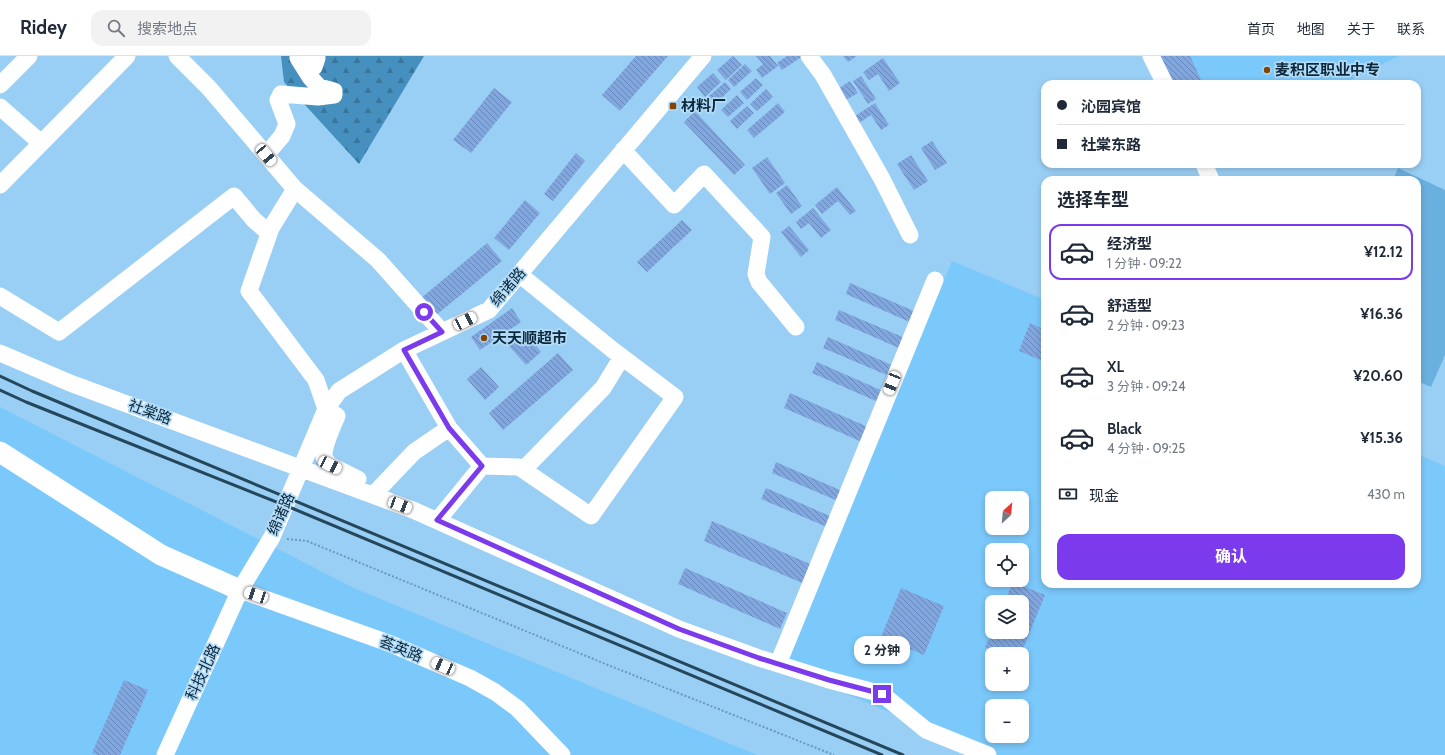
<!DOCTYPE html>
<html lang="zh">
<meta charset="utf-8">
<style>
:root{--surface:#fff;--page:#f2f2f3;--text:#1f2937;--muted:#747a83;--line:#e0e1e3;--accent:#7c3aed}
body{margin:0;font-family:Cabin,"Noto Sans SC",sans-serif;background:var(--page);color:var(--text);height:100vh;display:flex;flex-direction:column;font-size:15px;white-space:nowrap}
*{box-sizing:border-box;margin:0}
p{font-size:13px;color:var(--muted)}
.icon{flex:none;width:22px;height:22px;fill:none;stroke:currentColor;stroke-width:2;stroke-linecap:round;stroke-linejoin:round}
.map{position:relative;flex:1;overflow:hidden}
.details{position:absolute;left:1041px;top:120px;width:380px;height:412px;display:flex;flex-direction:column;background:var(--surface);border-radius:12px;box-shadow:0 2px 6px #0003}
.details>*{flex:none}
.hud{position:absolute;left:1041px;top:24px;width:380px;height:88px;border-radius:12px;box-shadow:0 2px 6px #0003;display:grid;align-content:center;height:88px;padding:0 16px;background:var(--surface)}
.needle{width:26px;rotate:26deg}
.controls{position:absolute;left:985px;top:435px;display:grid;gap:8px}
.controls a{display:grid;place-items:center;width:44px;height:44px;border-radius:8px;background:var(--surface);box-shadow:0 2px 6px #0003;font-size:20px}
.end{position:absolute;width:18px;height:18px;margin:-9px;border:5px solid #7c3aed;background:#fff;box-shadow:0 0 0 2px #fff}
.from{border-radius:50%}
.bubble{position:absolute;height:28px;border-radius:12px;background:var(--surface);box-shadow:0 2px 6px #0003;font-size:13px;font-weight:700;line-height:28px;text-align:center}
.car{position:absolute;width:12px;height:24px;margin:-12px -6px;border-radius:5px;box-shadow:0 0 3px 1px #0007;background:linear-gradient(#fff 24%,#345 0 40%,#fff 0 76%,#345 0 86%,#fff 0)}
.hud b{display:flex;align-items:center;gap:14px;height:38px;font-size:15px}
.hud b+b{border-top:1px solid var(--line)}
.hud i{width:10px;height:10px;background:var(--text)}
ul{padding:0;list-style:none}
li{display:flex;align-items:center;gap:12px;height:56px;margin:0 8px 6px;padding:0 8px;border:2px solid transparent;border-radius:12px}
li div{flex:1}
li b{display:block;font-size:15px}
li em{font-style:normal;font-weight:700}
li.active{border-color:var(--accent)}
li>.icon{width:36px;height:36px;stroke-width:1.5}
h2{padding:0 16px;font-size:18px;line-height:48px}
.pay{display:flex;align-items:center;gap:10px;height:44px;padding:0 16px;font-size:15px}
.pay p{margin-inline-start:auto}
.action{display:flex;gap:8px;margin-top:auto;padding:8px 16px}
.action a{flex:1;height:46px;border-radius:12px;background:var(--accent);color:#fff;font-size:16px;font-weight:700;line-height:46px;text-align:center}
header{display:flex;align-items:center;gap:24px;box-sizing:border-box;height:56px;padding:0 20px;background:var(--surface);border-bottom:1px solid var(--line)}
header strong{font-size:19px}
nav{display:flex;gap:22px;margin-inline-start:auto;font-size:14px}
.search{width:280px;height:36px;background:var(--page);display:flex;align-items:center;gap:10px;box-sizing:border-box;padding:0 14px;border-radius:12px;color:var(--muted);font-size:15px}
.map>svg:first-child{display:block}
</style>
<header>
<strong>Ridey</strong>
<div class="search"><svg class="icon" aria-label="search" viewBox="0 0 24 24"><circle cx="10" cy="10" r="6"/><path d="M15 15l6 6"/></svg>搜索地点</div>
<nav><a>首页</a><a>地图</a><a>关于</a><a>联系</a></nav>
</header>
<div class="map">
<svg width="1445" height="699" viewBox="0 0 1445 699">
<defs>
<pattern id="forest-firs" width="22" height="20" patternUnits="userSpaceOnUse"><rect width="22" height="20" fill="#4590bf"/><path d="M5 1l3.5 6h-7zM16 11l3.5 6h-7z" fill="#38769c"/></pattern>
<pattern id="building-back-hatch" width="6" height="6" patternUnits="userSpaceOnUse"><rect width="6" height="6" fill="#81a7e1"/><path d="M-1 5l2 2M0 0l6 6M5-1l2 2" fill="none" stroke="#6888b8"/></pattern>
</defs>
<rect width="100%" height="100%" fill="#9acff5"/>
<path fill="#7bc8fb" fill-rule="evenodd" d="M 1155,0 L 1399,0 L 1343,28 L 1169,28 Z
M 952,205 L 1045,244 L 1045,528 L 1417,528 L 1417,398 L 1445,410 L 1445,699 L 991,699 L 780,610 ZM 992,442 L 1022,442 L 1022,472 L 992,472 ZM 992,494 L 1022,494 L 1022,524 L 992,524 ZM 992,546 L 1022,546 L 1022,576 L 992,576 ZM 992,598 L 1022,598 L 1022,628 L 992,628 ZM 992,650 L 1022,650 L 1022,680 L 992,680 Z
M 0,351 L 354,532 L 757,699 L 0,699 Z"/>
<path fill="url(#forest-firs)" d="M 281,0 L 424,0 L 359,108 L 284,26 Z"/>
<path fill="#6ab0de" d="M 1398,112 L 1445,134 L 1445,299 L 1431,331 L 1417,325 L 1417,124 L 1393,124 Z"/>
<path fill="url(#building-back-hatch)" d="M 636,0 L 668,0 L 620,55 L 602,39 Z
M 733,0 L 742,9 L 726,24 L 717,14 Z
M 756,0 L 770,0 L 778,10 L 762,22 L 756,14 L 763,8 Z
M 787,0 L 803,0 L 782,14 L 777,7 Z
M 843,0 L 857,0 L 848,6 Z
M 1160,0 L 1190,0 L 1203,28 L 1174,28 Z
M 883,2 L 900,27 L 889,35 L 878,18 L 869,24 L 863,16 Z
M 745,8 L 752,15 L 734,31 L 728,24 Z
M 713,17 L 721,26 L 705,41 L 697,31 Z
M 861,20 L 876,43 L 868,48 L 853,25 Z
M 756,22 L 763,29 L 747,44 L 740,36 Z
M 850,25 L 858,37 L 842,46 L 835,35 Z
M 725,26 L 731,33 L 715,48 L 708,41 Z
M 494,32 L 512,46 L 471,97 L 453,84 Z
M 766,33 L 773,41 L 757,55 L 750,48 Z
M 737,39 L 744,47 L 728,61 L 721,54 Z
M 778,47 L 785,56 L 754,82 L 747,74 Z
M 875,47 L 889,69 L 881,74 L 871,59 L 859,67 L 855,60 Z
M 747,50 L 754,57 L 737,73 L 730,65 Z
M 695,55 L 745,109 L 734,119 L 684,66 Z
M 932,85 L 947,107 L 935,114 L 921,92 Z
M 576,97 L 585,105 L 553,145 L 544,138 Z
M 911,99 L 928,125 L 914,134 L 897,108 Z
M 767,101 L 785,127 L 770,138 L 752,112 Z
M 787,129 L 802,150 L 791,158 L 776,137 Z
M 837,131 L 856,155 L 850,159 L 838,145 L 822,158 L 815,149 Z
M 525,144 L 540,157 L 509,194 L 494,182 Z
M 813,152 L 831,174 L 821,182 L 809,167 L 801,173 L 796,166 Z
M 682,164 L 692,174 L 647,216 L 637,206 Z
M 789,170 L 809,194 L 801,201 L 781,176 Z
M 487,187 L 502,205 L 435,260 L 420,243 Z
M 850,227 L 916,256 L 912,267 L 846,238 Z
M 512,252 L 521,266 L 480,294 L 471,281 Z
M 839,254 L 905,282 L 901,293 L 835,264 Z
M 1030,267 L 1045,274 L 1045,306 L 1019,295 Z
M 523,274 L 541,296 L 526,309 L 507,288 Z
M 828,281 L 894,310 L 889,320 L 823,292 Z
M 558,297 L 573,314 L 503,374 L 489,357 Z
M 817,306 L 883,335 L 878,346 L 812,317 Z
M 481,311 L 499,331 L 485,344 L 467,323 Z
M 790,337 L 868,371 L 862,386 L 784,352 Z
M 776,406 L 842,435 L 838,445 L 772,417 Z
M 766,432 L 832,461 L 827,471 L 761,443 Z
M 712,465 L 810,508 L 802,527 L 704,485 Z
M 685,512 L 787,557 L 780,573 L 678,528 Z
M 1013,526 L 1045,539 L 1021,598 L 1002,598 L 985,591 L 992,576 L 1022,576 L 1022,546 L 1004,546 Z
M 901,532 L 944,550 L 924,599 L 881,581 Z
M 124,624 L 148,634 L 120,699 L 97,699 L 92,697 Z"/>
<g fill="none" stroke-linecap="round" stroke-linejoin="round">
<path stroke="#6b98b8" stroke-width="2" stroke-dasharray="2 2" stroke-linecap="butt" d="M 287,483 L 307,485 L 608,609 L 834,699"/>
<path stroke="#fff" stroke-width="17" d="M 177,0 L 209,32 L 295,133 L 378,204 L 442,276
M 304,0 L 314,11 L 317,2 L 316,0
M 809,0 L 823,19 L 882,123 L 910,179
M 1151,0 L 1165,28
M 0,29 L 29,0
M 0,51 L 41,87
M 623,94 L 674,149 L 704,118 L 762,181 L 756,218 L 759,226 L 796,271
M 266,99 L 282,80 L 287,68 L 278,44 L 281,38 L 318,41 L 334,39 L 334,35 L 319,31 L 310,21 L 298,2 L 299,0
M 1204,108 L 1211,124
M 0,129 L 127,0
M 295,133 L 271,172 L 249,235 L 316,324 L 326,353 L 337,360 C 333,369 323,392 324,401 C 325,404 327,406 330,409 L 358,423
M 0,240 L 59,276 L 234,140 L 254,164 L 269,177
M 404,294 L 449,372 L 482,410
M 0,297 L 70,327 L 413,454 L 679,573 L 759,602 L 829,624 L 882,638 L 926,674 L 988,699
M 523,414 L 603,332 L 622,301
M 373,439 L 414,396 L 449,372
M 437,465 L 482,410 L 519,411 L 591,460 L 675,341 L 614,295 L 519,218
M 240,534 L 391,588 L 470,622 L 495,636 L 517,652 L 562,699
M 778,608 L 935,224
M 165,699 L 240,534 L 272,481 L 326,353 L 339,335 L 404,294 L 489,254 L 703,0"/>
<path stroke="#fff" stroke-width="21" d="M 0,396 L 161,499 L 240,534"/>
<path stroke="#25475c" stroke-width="3" d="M 0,320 L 32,335 L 903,699
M 0,334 L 26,346 L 294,453 L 882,699"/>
</g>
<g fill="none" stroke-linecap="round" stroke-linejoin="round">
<path stroke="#7c3aed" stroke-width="5" d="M 424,256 L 442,276 L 404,294 L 449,372 L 482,410 L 437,464 L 679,573 L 759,602 L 829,624 L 882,638"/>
</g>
<g fill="#814500" stroke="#b3dbf7" stroke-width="1.5">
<circle cx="1267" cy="14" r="4"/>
<rect x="669" y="46" width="8" height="8" rx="2"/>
<circle cx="484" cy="282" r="4"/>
</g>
<g text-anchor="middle" stroke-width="3.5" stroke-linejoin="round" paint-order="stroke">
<g font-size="15" font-weight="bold" fill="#0c293b" stroke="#b3dbf7" text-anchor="start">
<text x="1275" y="19">麦积区职业中专</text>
<text x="681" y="55">材料厂</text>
<text x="492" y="287">天天顺超市</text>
</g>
<g font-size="15" fill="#0c293b" stroke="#b3dbf7">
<text transform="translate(508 231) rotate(-50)" y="5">绵诸路</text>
<text transform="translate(150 356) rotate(20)" y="5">社棠路</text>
<text transform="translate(281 458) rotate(-66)" y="5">绵诸路</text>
<text transform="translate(401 593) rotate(22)" y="5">荟英路</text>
<text transform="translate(203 616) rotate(-65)" y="5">科技北路</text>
</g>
</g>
</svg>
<div class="controls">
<a><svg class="needle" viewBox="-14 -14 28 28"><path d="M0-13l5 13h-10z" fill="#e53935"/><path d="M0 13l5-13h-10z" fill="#747a83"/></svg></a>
<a><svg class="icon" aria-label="locate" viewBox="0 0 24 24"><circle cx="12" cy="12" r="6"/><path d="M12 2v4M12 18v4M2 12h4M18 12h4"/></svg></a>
<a><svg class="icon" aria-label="layers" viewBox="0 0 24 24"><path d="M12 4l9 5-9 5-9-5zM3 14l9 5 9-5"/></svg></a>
<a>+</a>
<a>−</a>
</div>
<i class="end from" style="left:424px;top:256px"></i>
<i class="end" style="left:882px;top:638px"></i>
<div class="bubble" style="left:854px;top:580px;width:56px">2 分钟</div>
<i class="car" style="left:266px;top:99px;rotate:140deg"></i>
<i class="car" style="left:465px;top:265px;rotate:64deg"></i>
<i class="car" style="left:892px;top:327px;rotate:202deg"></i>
<i class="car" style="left:330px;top:409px;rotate:116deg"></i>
<i class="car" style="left:400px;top:449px;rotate:111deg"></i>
<i class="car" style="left:256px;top:539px;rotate:289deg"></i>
<i class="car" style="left:443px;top:610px;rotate:294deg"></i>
<div class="hud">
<b><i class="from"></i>沁园宾馆</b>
<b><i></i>社棠东路</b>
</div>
<section class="details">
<h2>选择车型</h2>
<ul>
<li class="active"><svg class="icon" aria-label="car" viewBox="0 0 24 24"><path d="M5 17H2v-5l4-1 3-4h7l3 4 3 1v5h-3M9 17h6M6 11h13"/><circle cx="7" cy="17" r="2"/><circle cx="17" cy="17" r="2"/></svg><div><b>经济型</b><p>1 分钟 · 09:22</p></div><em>¥12.12</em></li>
<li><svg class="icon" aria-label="car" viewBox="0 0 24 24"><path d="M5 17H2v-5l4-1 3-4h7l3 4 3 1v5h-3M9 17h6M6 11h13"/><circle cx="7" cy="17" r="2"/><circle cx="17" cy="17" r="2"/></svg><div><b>舒适型</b><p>2 分钟 · 09:23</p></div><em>¥16.36</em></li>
<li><svg class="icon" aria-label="car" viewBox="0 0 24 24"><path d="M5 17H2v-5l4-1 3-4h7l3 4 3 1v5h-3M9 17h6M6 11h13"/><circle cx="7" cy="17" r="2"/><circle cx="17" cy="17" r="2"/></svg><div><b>XL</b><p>3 分钟 · 09:24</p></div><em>¥20.60</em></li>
<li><svg class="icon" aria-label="car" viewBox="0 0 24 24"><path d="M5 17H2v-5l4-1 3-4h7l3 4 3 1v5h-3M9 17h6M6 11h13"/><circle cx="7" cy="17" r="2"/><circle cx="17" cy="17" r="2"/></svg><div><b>Black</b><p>4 分钟 · 09:25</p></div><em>¥15.36</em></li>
</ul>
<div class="pay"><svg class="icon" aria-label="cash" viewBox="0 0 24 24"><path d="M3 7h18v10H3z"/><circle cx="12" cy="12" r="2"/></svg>现金<p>430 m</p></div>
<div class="action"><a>确认</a></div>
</section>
</div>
